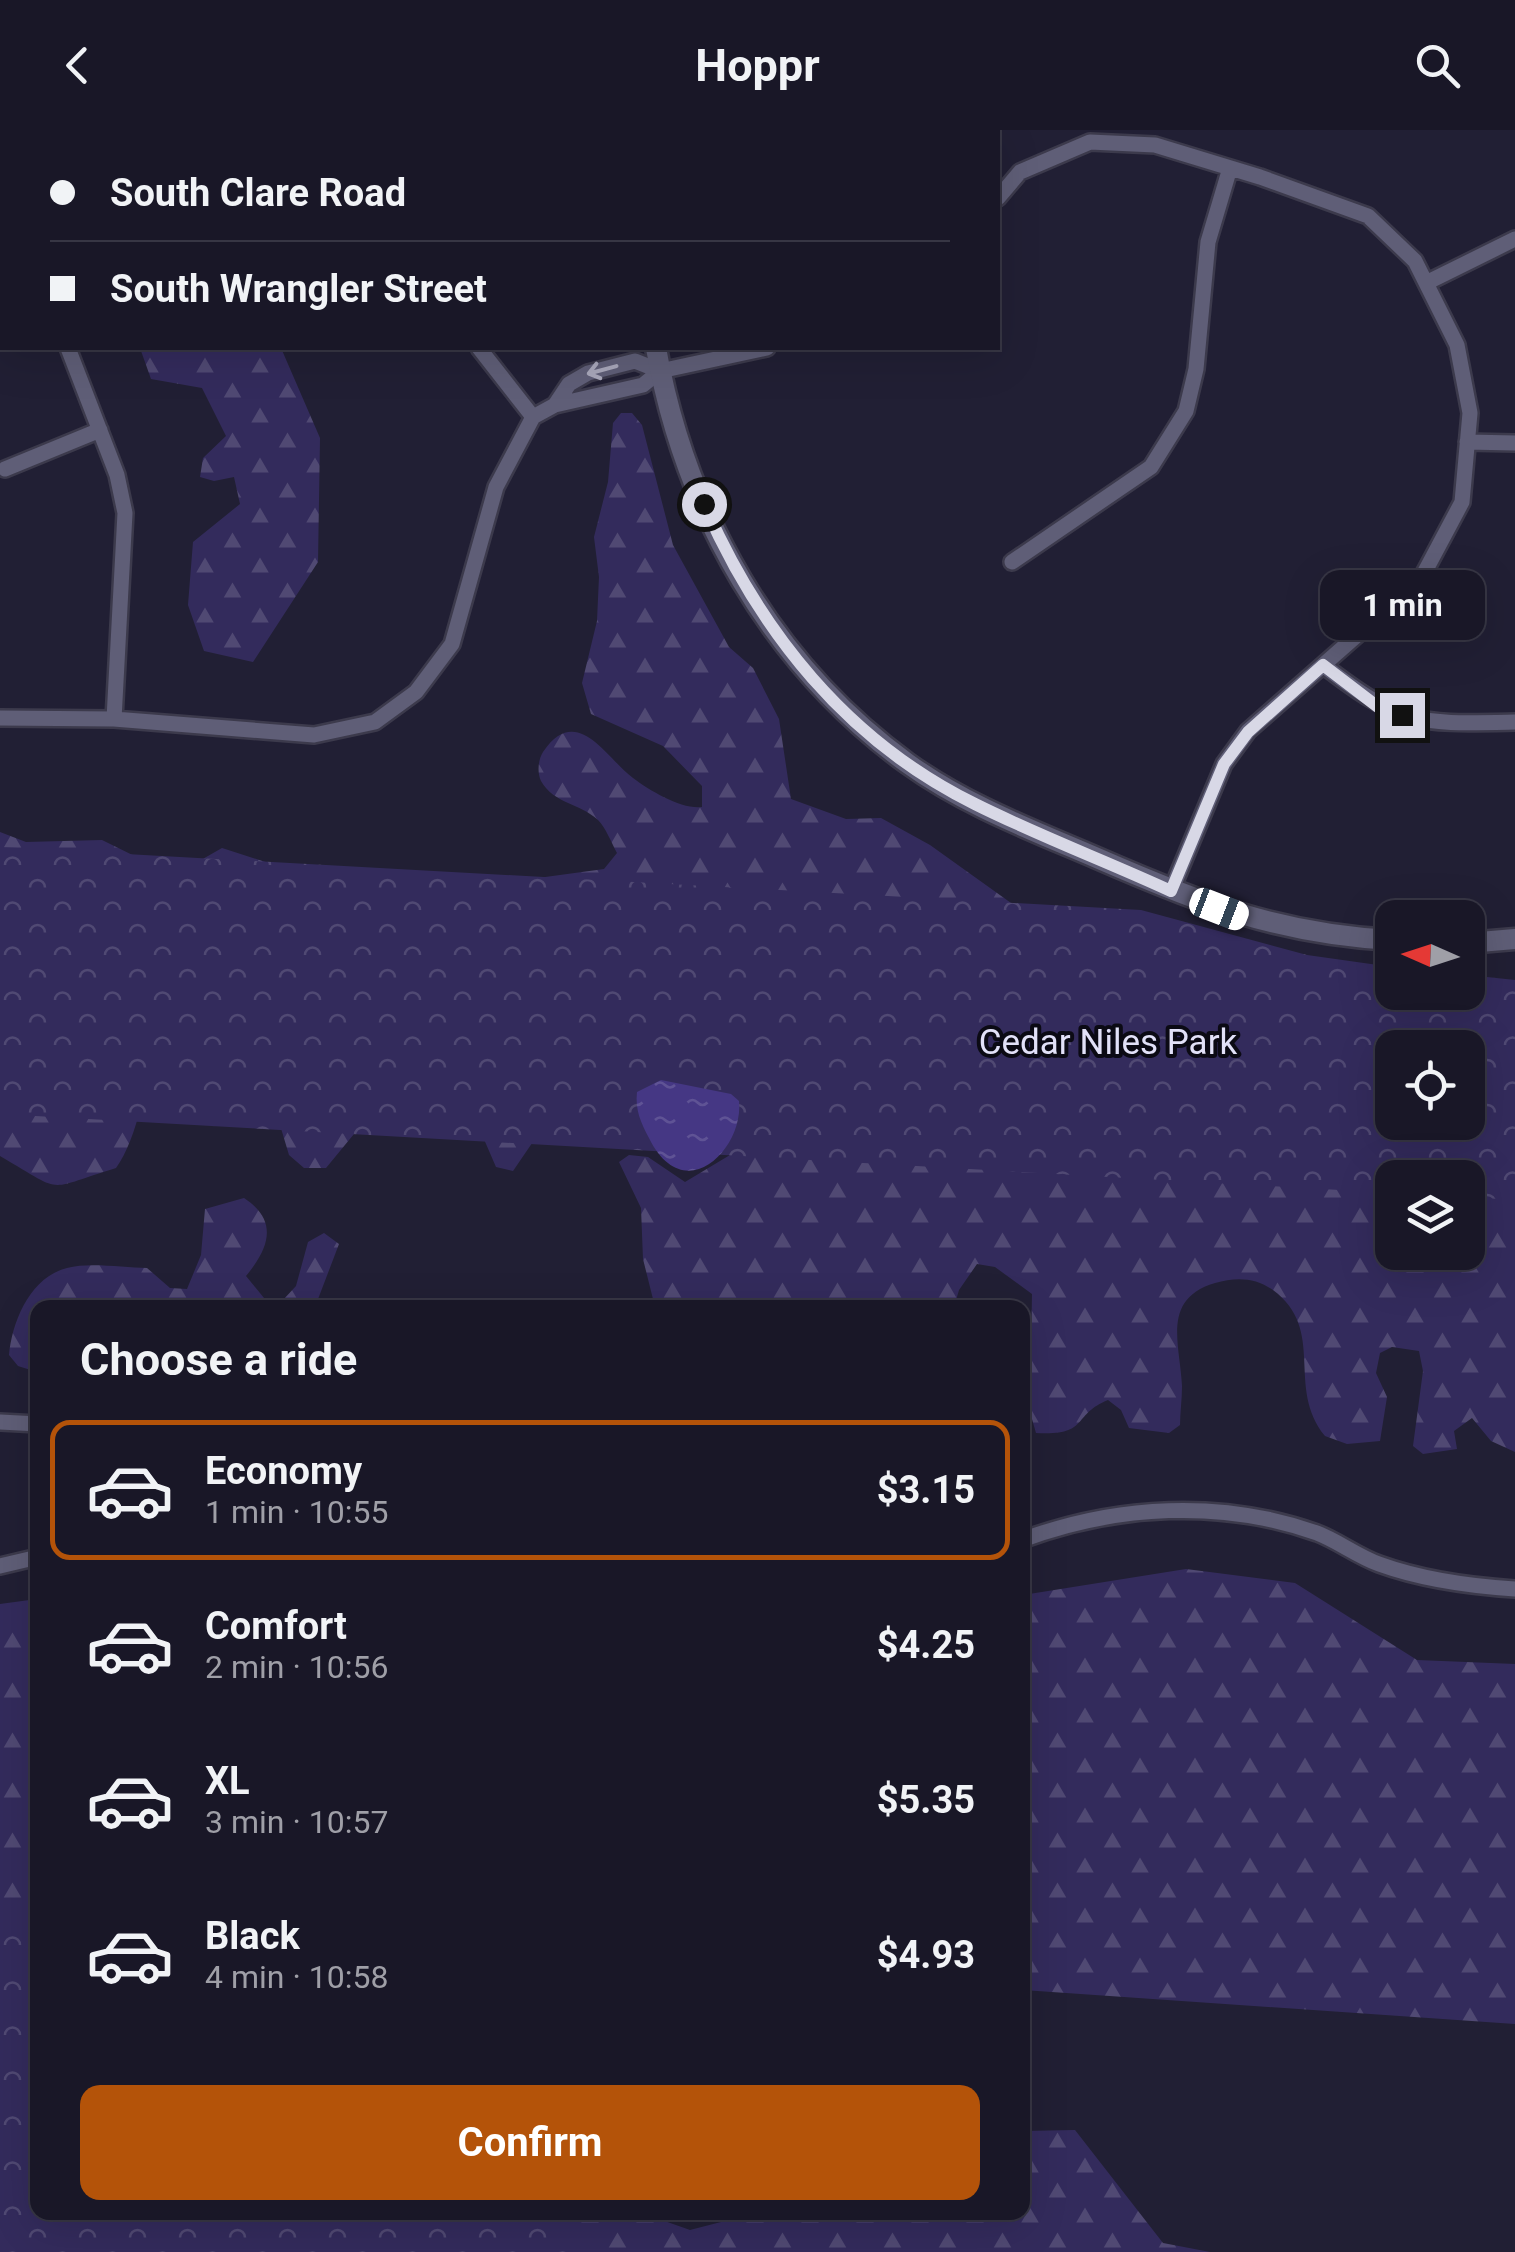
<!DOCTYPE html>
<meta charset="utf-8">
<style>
:root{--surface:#191727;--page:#262433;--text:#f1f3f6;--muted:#9f9fa7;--line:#373644;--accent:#b45309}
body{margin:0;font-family:Roboto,sans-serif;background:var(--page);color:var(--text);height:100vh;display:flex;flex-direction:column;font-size:38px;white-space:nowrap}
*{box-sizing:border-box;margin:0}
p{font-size:32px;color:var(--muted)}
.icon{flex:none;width:55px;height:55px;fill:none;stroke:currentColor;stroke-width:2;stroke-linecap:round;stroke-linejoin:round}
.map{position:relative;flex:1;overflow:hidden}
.details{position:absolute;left:30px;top:1170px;width:1000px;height:920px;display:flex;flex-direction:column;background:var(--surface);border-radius:20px;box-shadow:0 10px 40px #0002,0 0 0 2px var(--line)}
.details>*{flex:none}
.top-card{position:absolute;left:0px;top:0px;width:1000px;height:220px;box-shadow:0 10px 40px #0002,0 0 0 2px var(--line);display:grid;align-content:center;height:220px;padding:0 50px;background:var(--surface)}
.needle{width:65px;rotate:273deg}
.fabs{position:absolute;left:1375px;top:770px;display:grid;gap:20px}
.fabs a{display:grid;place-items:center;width:110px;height:110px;border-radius:20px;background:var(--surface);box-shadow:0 10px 40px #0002,0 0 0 2px var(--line);font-size:50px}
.end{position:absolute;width:45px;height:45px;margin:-22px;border:12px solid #d8d8e6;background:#111;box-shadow:0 0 0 5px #111}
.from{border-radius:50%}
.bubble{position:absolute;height:70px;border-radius:20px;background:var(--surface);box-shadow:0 10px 40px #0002,0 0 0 2px var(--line);font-size:32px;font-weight:700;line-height:70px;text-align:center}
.car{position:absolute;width:30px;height:60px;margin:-30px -15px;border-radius:12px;box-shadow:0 0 8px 2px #0007;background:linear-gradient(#fff 24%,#345 0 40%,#fff 0 76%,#345 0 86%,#fff 0)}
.top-card b{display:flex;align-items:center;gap:35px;height:95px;font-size:38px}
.top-card b+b{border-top:2px solid var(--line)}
.top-card i{width:25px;height:25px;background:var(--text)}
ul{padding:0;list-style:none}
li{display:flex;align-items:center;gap:30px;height:140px;margin:0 20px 15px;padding:0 30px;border:5px solid transparent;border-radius:20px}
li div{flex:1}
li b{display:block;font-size:38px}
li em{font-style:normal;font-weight:700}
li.selected{border-color:var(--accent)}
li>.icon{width:90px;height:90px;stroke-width:1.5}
h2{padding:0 50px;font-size:45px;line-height:120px}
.button{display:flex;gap:20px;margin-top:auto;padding:20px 50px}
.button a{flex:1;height:115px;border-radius:20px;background:var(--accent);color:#fff;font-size:40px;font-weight:700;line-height:115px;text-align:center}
header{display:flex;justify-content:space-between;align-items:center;height:130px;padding:0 50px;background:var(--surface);font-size:45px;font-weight:700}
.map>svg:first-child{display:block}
</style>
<header><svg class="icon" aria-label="back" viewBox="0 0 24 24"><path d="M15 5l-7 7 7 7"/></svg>Hoppr<svg class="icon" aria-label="search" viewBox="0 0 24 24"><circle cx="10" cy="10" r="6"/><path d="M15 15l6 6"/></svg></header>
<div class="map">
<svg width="1515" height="2122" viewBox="0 0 1515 2122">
<defs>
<pattern id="forest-firs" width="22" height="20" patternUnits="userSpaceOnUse" patternTransform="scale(2.5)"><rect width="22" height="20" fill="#332b5c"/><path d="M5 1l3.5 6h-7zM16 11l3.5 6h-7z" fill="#504973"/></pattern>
<pattern id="park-crowns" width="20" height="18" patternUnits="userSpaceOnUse" patternTransform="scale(2.5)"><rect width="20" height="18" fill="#332b5c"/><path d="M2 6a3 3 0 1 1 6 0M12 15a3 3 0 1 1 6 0" fill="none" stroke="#504973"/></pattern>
<pattern id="water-ripples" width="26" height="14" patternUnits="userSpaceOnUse" patternTransform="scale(2.5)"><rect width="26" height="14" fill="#453784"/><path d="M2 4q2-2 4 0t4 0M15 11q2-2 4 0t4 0" fill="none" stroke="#5f5395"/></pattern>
</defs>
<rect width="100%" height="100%" fill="#211f34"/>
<path fill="url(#forest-firs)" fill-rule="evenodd" d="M 140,218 L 281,218 L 320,308 L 318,432 L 253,532 L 204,521 L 188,475 L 193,412 L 240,374 L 234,347 L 214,351 L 200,347 L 203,328 L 226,306 L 202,258 L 151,249 Z
M 621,283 L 632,283 L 642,295 L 673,415 L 729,517 L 753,538 L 779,589 L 791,669 L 846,689 L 881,688 L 930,715 L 1106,841 L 1515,873 L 1515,1322 L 1491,1311 L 1472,1288 L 1454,1301 L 1457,1319 L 1423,1324 L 1413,1316 L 1423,1241 L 1419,1221 L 1392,1217 L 1380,1223 L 1376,1243 L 1387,1267 L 1380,1311 L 1347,1314 L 1325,1306 C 1285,1257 1327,1200 1273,1160 C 1255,1147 1235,1147 1215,1153 C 1161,1169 1180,1214 1182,1256 C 1182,1269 1180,1283 1180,1295 L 1169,1303 L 1129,1298 L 1121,1280 L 1108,1270 C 1071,1285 1090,1306 1036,1303 L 1030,1282 L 1032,1164 L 995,1137 L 977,1134 L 959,1160 L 954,1177 L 655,1177 L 643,1129 L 641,1078 L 619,1032 L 629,1025 L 648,1027 L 685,1052 L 730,1025 L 541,1000 L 513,1041 L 496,1037 L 480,1000 L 378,993 L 354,1004 L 326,1038 L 304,1038 L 289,1025 L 201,730 L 222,718 L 284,738 L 538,748 L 604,739 L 617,723 C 611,712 606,698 598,690 C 580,673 554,674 541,651 C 537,643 538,630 543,622 C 577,572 606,628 633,648 C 650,661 683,680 702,677 L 702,656 L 663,616 L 591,584 L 582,553 L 597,491 L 599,447 L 594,407 L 608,352 L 613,293 ZM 1392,918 L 1468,918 L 1468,992 L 1392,992 ZM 1392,1048 L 1468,1048 L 1468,1122 L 1392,1122 Z
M 0,702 L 26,712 L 102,710 L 171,744 C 162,816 156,984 116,1038 C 43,1060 67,1065 0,1026 Z
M 244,1068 C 279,1091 269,1118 246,1146 L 264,1168 L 283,1170 L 296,1156 L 308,1112 L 324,1103 L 339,1114 L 315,1177 L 38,1178 L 37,1242 L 18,1236 L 9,1225 C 12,1192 30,1147 67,1138 C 91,1132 123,1138 147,1138 L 170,1158 L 187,1159 L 201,1125 L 205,1079 Z
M 1186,1439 L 1295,1453 L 1417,1530 L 1515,1534 L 1515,1894 L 1023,1860 L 1023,1465 Z
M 37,1469 L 38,2082 L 639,2082 L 690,2100 L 756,2083 L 1022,2082 L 1023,2001 L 1075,2000 L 1163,2113 L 1210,2122 L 0,2122 L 0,1474 Z"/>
<path fill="url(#park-crowns)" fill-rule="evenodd" d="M 0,717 L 1141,780 L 1307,825 L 1392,837 L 1392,862 L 1468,862 L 1468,845 L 1515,850 L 1515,1070 L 1468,1067 L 1468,1048 L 1392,1048 L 1392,1063 L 0,984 ZM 1392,918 L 1468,918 L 1468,992 L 1392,992 Z
M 0,1797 L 37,1798 L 38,2082 L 579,2083 L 577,2122 L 0,2122 Z"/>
<path fill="url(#water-ripples)" d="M 661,950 L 731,964 L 739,971 C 744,1019 684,1079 649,1008 C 641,993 635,980 637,962 Z"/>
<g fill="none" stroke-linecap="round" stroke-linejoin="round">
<defs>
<path id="minor" d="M 998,68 L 1020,42 L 1090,12 L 1155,15 L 1260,47 L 1368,86 L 1415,131 L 1457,215 L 1470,283 L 1462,372 L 1421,449 L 1248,601 L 1224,634 L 1171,761
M 0,131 L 2,133
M 1426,153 L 1515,109
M 68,218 L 117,345 L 125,383 L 114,589
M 479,218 L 533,287
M 555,275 L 643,255 L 660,241 L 767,218
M 1467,312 L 1515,313
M 5,339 L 100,300
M 1012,432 L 1151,337 L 1186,281 L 1196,239 L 1208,112 L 1230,38
M 1323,535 C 1402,596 1417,594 1515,592
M 0,588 L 114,589 L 314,605 L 375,592 L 416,562 L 452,514 L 496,357 L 533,287 L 555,275 L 569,254 L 588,243 L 635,231 L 660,241
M 0,1292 L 38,1294
M 1022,1410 C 1116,1375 1221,1369 1317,1403 C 1338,1411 1357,1426 1379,1434 C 1423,1450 1468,1456 1515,1459
M 0,1436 L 38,1427"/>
<path id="tertiary" d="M 657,2 L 657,0
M 656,218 C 685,382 771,534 907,633 C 965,675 1032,700 1097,728 C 1200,773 1278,804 1392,810
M 1468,813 L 1515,809"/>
</defs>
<use href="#minor" stroke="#3c3a4c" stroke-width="20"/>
<use href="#tertiary" stroke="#3c3a4c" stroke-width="25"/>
<use href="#minor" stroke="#5f5e77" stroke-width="15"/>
<use href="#tertiary" stroke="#5f5e77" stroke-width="20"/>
</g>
<defs><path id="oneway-shaft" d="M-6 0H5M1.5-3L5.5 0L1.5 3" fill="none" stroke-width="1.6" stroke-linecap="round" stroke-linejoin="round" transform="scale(2.5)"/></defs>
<use stroke="#a8a7ba" href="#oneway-shaft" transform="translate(602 240) rotate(165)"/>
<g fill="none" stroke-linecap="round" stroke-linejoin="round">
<path stroke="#d8d8e6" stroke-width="12" d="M 704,374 C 760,502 847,611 975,674 C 1039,706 1106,731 1171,761 L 1224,634 L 1248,602 L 1323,535 L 1378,577 L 1402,585"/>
</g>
<g text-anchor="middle" stroke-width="8" stroke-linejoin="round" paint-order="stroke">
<g font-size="35" fill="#e2e1f8" stroke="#0b0a14">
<text x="1108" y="924">Cedar Niles Park</text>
</g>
</g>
</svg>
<div class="fabs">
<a><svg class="needle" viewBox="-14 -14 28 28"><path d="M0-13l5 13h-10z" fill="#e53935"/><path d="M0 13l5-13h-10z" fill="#9f9fa7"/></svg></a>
<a><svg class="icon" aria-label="locate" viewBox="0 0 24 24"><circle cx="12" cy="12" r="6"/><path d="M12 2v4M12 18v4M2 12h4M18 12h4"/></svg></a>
<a><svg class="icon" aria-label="layers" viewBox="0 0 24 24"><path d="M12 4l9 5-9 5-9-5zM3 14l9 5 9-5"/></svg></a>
</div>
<i class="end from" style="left:704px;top:374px"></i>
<i class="end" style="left:1402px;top:585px"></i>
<div class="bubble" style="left:1320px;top:440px;width:165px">1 min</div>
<i class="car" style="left:1219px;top:779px;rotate:111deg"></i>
<div class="top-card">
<b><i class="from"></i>South Clare Road</b>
<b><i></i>South Wrangler Street</b>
</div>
<section class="details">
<h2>Choose a ride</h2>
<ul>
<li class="selected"><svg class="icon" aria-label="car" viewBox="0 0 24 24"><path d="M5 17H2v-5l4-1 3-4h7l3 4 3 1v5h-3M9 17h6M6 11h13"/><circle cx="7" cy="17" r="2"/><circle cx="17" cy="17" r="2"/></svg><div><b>Economy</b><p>1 min · 10:55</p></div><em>$3.15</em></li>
<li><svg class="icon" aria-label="car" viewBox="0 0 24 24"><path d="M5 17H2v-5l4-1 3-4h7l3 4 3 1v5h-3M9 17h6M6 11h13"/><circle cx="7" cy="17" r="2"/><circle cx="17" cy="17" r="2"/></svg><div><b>Comfort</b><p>2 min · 10:56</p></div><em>$4.25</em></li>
<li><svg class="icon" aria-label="car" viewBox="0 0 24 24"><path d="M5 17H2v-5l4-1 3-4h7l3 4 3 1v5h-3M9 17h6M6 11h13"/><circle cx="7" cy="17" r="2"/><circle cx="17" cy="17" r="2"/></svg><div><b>XL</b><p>3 min · 10:57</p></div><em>$5.35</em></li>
<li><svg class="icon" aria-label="car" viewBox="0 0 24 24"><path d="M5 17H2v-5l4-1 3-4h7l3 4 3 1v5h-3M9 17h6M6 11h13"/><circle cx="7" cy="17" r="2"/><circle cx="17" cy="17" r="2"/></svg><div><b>Black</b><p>4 min · 10:58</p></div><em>$4.93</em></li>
</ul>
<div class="button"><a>Confirm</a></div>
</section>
</div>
